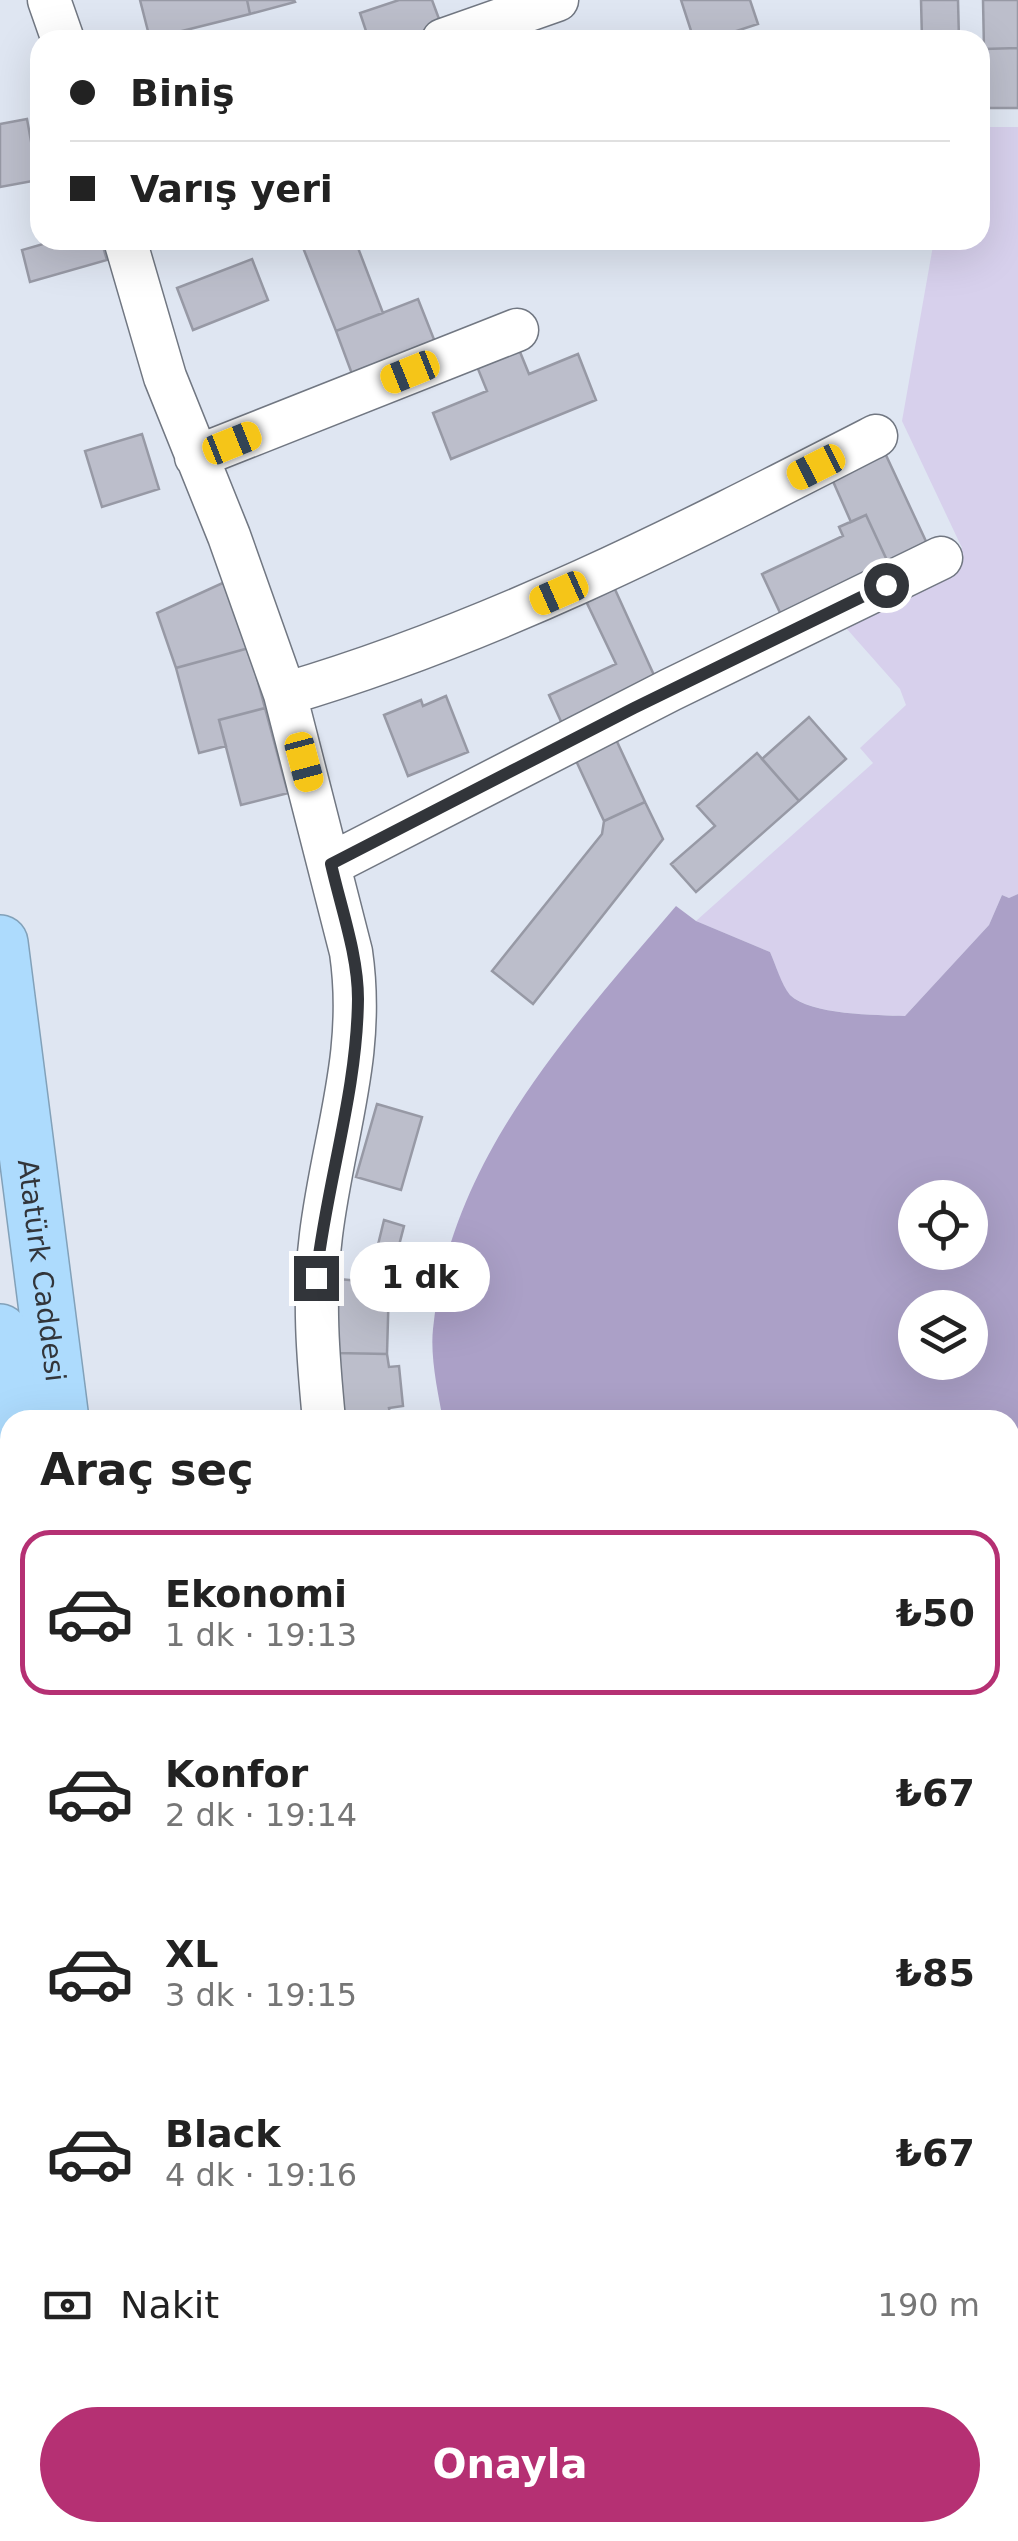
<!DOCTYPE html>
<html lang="tr">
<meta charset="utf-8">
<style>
:root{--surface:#fff;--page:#f2f2f2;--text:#222;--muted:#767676;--line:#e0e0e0;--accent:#b53073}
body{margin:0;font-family:"DejaVu Sans",sans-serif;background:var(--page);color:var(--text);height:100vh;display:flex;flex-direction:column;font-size:38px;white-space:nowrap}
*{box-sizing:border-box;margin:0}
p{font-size:32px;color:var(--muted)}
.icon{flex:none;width:55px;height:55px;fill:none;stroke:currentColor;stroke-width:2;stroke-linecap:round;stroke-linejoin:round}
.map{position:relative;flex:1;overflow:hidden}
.details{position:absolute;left:0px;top:1410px;width:1020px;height:1132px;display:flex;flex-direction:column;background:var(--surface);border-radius:30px 30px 0 0;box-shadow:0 10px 40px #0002}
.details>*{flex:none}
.top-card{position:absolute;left:30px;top:30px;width:960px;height:220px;border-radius:30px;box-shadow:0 10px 40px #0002;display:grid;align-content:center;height:220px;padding:0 40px;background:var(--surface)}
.fabs{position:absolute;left:898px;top:1180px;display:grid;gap:20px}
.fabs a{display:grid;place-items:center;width:90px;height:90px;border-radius:50%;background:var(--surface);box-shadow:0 10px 40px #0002;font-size:50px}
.end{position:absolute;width:45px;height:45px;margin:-22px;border:12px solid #32353a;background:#fff;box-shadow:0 0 0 5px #fff}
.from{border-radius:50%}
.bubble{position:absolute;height:70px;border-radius:35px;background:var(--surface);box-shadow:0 10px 40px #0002;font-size:32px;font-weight:800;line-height:70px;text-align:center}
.car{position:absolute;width:30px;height:60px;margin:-30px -15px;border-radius:12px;box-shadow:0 0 8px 2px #0007;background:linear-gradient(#f5c518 24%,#345 0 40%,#f5c518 0 76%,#345 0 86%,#f5c518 0)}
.top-card b{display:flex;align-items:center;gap:35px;height:95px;font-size:38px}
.top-card b+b{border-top:2px solid var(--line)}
.top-card i{width:25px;height:25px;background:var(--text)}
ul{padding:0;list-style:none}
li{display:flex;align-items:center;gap:30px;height:165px;margin:0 20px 15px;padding:0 20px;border:5px solid transparent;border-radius:30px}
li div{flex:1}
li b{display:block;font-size:38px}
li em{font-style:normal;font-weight:800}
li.selected{border-color:var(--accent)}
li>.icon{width:90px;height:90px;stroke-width:1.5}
h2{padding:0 40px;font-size:45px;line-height:120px}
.pay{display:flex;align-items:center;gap:25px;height:110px;padding:0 40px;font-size:38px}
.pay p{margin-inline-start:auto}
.button{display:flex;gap:20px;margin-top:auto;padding:20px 40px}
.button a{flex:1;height:115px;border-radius:60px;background:var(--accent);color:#fff;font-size:40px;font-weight:800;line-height:115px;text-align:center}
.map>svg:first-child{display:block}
</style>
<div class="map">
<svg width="1018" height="2541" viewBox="0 0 1018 2541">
<rect width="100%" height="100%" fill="#dfe6f2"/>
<path fill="#d7d0ec" d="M 980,127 L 1018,127 L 1018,894 L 1009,898 L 1002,895 L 989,925 L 905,1016 C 877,1015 811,1015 790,995 C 781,985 776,965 770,952 L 696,921 L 873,763 L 860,748 L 906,705 L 900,689 L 831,611 L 962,548 L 902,421 L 934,240 L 980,240 Z
M 1010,1722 L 1018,1728 L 1018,2321 L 1010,2331 Z
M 364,2533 L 719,2533 L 712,2541 L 370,2541 Z
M 741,2533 L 918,2533 L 911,2541 L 751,2541 Z"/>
<path fill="#aba0c7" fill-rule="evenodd" d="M 1018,894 L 1018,1728 L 1010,1722 L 1010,1420 L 443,1420 C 438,1393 430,1357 433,1329 C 450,1158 571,1030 676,906 L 696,921 L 770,952 C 776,965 781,984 790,995 C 810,1015 877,1015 905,1016 L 989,925 L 1002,895 L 1009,898 ZM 915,1198 L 970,1198 L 970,1252 L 915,1252 ZM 915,1308 L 970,1308 L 970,1362 L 915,1362 Z"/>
<path fill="#bcbecb" stroke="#9799a5" stroke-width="2.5" d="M 140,0 L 247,0 L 250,14 L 150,39 Z
M 247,0 L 294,0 L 295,2 L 250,14 Z
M 399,0 L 432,0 L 442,27 L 403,40 L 369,40 L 360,13 Z
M 681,0 L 750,0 L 758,24 L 709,40 L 694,40 Z
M 921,0 L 958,0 L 959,40 L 922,40 Z
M 983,0 L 1018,0 L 1018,48 L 984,49 Z
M 1018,48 L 1018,108 L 985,108 L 984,49 Z
M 27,119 L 38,180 L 0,187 L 0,124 Z
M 57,240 L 101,240 L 107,260 L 30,282 L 22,250 Z
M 300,240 L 355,240 L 383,313 L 336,331 Z
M 252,259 L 268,300 L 193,330 L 177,288 Z
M 418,299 L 435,342 L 352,374 L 336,331 Z
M 518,347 L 529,374 L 578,354 L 596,400 L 451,459 L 433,413 L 487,391 L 476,364 Z
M 142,434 L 159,489 L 102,507 L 85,451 Z
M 885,453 L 930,550 L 891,569 L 866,515 L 851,522 L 832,479 Z
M 866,515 L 891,569 L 783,619 L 762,574 L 843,536 L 839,527 Z
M 227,581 L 249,648 L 176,668 L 157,613 Z
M 613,585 L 658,684 L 564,728 L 549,695 L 616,664 L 585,599 Z
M 249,648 L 265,708 L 219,720 L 226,746 L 199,753 L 176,668 Z
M 446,696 L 468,752 L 408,776 L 384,715 L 421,700 L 423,706 Z
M 265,708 L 288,793 L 241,805 L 219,720 Z
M 809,717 L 846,759 L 799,801 L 762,759 Z
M 613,733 L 645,802 L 604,821 L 572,752 Z
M 757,753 L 799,801 L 696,892 L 671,864 L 715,826 L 697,806 Z
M 645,802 L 663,839 L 533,1004 L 492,971 L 602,834 L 604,821 Z
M 377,1104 L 422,1117 L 401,1190 L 356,1177 Z
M 384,1220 L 404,1226 L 389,1284 L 369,1282 Z
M 339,1279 L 389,1284 L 387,1354 L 336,1353 Z
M 336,1353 L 387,1354 L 389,1367 L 399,1366 L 403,1406 L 389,1408 L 391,1420 L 344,1420 Z
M 1004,2532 L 1010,2532 L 1018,2541 L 997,2541 Z"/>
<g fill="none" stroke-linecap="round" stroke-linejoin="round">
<defs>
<path id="minor" d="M 49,0 L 63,40
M 443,40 L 557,0
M 125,240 L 165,377 L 229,536 L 285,694 L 351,952 C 366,1055 333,1136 321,1235 C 313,1297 318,1358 324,1420
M 196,457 L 517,330
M 285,694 C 495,632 683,535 876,436
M 331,864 L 670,690 L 941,558
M 0,1455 L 10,1452
M 0,2539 L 36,2541"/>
<g id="highway">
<path id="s1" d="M 0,943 L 61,1420"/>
<path d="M 0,1332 L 11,1420"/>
<path d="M 294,2532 L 298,2541"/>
<path d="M 364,2532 L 370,2541"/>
</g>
</defs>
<use href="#minor" stroke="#717782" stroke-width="45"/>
<use href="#highway" stroke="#82a1b9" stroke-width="58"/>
<use href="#minor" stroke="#fff" stroke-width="42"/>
<use href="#highway" stroke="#addbfd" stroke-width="55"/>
</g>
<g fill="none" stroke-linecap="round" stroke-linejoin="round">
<path stroke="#32353a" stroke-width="12" d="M 316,1278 C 326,1185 357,1094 358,999 C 358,955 341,908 331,864 L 634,708 L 886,585"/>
</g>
<g text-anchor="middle" stroke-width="8" stroke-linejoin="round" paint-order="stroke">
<g font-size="28" fill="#32353a" stroke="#edf3fd">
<text dy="10" stroke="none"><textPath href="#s1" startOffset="330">Atatürk Caddesi</textPath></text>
</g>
</g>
</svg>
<div class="fabs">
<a><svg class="icon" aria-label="locate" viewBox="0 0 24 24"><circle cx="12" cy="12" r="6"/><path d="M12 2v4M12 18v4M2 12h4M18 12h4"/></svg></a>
<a><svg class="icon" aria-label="layers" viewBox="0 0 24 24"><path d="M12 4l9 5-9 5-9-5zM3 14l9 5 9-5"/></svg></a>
</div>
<i class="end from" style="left:886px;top:585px"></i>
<i class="end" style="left:316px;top:1278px"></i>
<div class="bubble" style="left:350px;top:1242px;width:140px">1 dk</div>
<i class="car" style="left:410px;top:372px;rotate:248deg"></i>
<i class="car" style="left:232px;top:443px;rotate:68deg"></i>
<i class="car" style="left:816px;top:467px;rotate:243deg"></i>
<i class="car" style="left:559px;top:593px;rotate:246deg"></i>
<i class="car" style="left:304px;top:762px;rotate:165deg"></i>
<div class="top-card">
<b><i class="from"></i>Biniş</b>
<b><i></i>Varış yeri</b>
</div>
<section class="details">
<h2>Araç seç</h2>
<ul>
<li class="selected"><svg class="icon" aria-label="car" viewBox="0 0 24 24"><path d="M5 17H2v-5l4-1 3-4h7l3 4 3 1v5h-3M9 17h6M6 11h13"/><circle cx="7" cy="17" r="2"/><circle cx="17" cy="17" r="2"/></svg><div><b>Ekonomi</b><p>1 dk · 19:13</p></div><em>₺50</em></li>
<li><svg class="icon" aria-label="car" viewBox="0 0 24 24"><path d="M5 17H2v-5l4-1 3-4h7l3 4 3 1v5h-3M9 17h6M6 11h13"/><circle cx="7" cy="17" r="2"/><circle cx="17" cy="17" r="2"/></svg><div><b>Konfor</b><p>2 dk · 19:14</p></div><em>₺67</em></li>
<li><svg class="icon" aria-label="car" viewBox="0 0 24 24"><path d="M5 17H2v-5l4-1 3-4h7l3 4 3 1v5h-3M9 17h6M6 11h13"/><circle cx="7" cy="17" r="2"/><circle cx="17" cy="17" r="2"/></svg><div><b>XL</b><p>3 dk · 19:15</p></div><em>₺85</em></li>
<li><svg class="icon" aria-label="car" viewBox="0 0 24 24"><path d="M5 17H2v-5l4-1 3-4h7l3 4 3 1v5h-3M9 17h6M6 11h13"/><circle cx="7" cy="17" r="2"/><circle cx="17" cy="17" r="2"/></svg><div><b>Black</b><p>4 dk · 19:16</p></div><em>₺67</em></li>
</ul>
<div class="pay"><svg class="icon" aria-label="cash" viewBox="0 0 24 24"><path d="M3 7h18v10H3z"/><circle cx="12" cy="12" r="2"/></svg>Nakit<p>190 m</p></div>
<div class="button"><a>Onayla</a></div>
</section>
</div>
